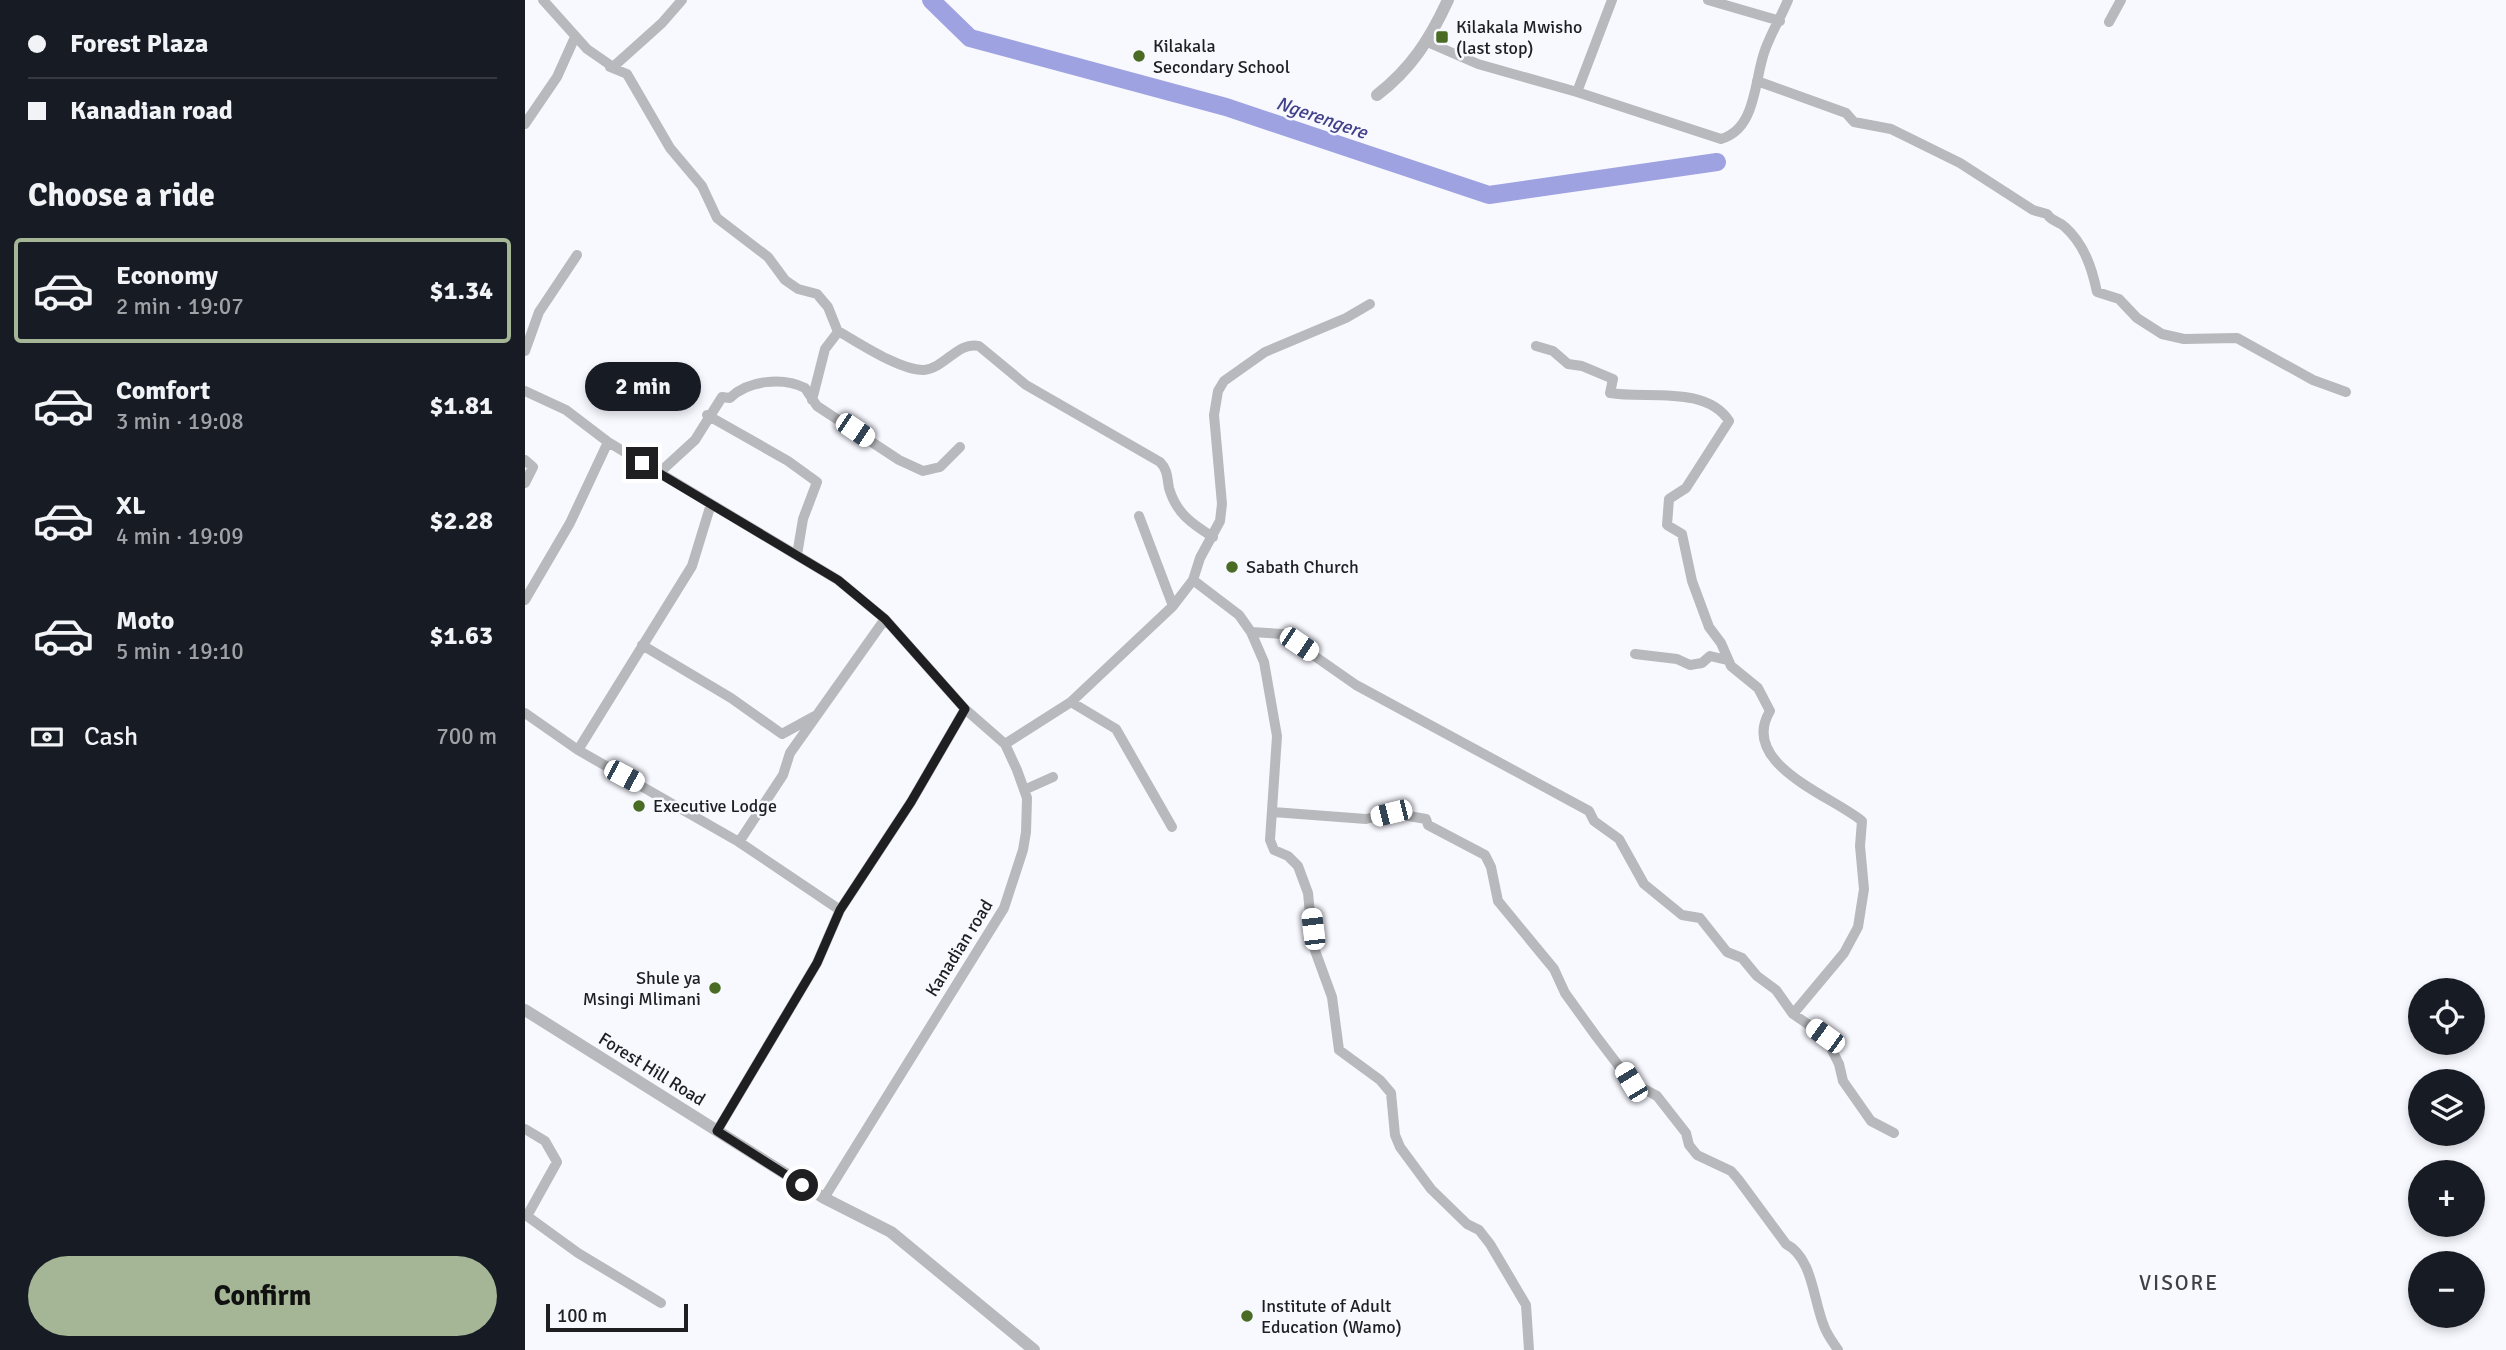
<!DOCTYPE html>
<meta charset="utf-8">
<style>
:root{--surface:#171b24;--page:#20242c;--text:#f1f3f6;--muted:#9ea1a6;--line:#363941;--accent:#a5b697}
body{margin:0;font-family:Signika,sans-serif;background:var(--page);color:var(--text);height:100vh;display:flex;flex-direction:column;font-size:26px;white-space:nowrap}
*{box-sizing:border-box;margin:0}
p{font-size:23px;color:var(--muted)}
.icon{flex:none;width:38px;height:38px;fill:none;stroke:currentColor;stroke-width:2;stroke-linecap:round;stroke-linejoin:round}
.map{position:relative;flex:1;overflow:hidden}
.drawer{display:flex;flex-direction:column;background:var(--surface);width:525px}
.drawer>*{flex:none}
.banner{display:grid;align-content:center;height:154px;padding:0 28px;background:var(--surface)}
.controls{position:absolute;left:1883px;top:978px;display:grid;gap:14px}
.controls a{display:grid;place-items:center;width:77px;height:77px;border-radius:50%;background:var(--surface);box-shadow:0 4px 10px #0003;font-size:35px}
.scale{position:absolute;left:21px;bottom:18px;width:142px;box-sizing:border-box;padding-left:7px;border:4px solid #1f1f22;border-top:0;font-size:19px;line-height:24px;white-space:nowrap;color:#1f1f22;-webkit-text-stroke:5px #f8f8ff;paint-order:stroke}
.end{position:absolute;width:32px;height:32px;margin:-16px;border:9px solid #1f1f22;background:#fff;box-shadow:0 0 0 4px #fff}
.from{border-radius:50%}
.bubble{position:absolute;height:49px;border-radius:24px;background:var(--surface);box-shadow:0 4px 10px #0003;font-size:23px;font-weight:700;line-height:49px;text-align:center}
.car{position:absolute;width:21px;height:42px;margin:-21px -10px;border-radius:9px;box-shadow:0 0 5px 2px #0007;background:linear-gradient(#fff 24%,#345 0 40%,#fff 0 76%,#345 0 86%,#fff 0)}
.banner b{display:flex;align-items:center;gap:24px;height:66px;font-size:26px}
.banner b+b{border-top:2px solid var(--line)}
.banner i{width:18px;height:18px;background:var(--text)}
ul{padding:0;list-style:none}
li{display:flex;align-items:center;gap:21px;height:105px;margin:0 14px 10px;padding:0 14px;border:4px solid transparent;border-radius:7px}
li div{flex:1}
li b{display:block;font-size:26px}
li em{font-style:normal;font-weight:700}
li.current{border-color:var(--accent)}
li>.icon{width:63px;height:63px;stroke-width:1.5}
h2{padding:0 28px;font-size:32px;line-height:84px}
.pay{display:flex;align-items:center;gap:18px;height:77px;padding:0 28px;font-size:26px}
.pay p{margin-inline-start:auto}
.action{display:flex;gap:14px;margin-top:auto;padding:14px 28px}
.action a{flex:1;height:80px;border-radius:42px;background:var(--accent);color:#111;font-size:28px;font-weight:700;line-height:80px;text-align:center}
main{display:flex;flex:1;min-height:0}
.map>svg:first-child{display:block}
</style>
<main>
<section class="drawer">
<div class="banner">
<b><i class="from"></i>Forest Plaza</b>
<b><i></i>Kanadian road</b>
</div>
<h2>Choose a ride</h2>
<ul>
<li class="current"><svg class="icon" aria-label="car" viewBox="0 0 24 24"><path d="M5 17H2v-5l4-1 3-4h7l3 4 3 1v5h-3M9 17h6M6 11h13"/><circle cx="7" cy="17" r="2"/><circle cx="17" cy="17" r="2"/></svg><div><b>Economy</b><p>2 min · 19:07</p></div><em>$1.34</em></li>
<li><svg class="icon" aria-label="car" viewBox="0 0 24 24"><path d="M5 17H2v-5l4-1 3-4h7l3 4 3 1v5h-3M9 17h6M6 11h13"/><circle cx="7" cy="17" r="2"/><circle cx="17" cy="17" r="2"/></svg><div><b>Comfort</b><p>3 min · 19:08</p></div><em>$1.81</em></li>
<li><svg class="icon" aria-label="car" viewBox="0 0 24 24"><path d="M5 17H2v-5l4-1 3-4h7l3 4 3 1v5h-3M9 17h6M6 11h13"/><circle cx="7" cy="17" r="2"/><circle cx="17" cy="17" r="2"/></svg><div><b>XL</b><p>4 min · 19:09</p></div><em>$2.28</em></li>
<li><svg class="icon" aria-label="car" viewBox="0 0 24 24"><path d="M5 17H2v-5l4-1 3-4h7l3 4 3 1v5h-3M9 17h6M6 11h13"/><circle cx="7" cy="17" r="2"/><circle cx="17" cy="17" r="2"/></svg><div><b>Moto</b><p>5 min · 19:10</p></div><em>$1.63</em></li>
</ul>
<div class="pay"><svg class="icon" aria-label="cash" viewBox="0 0 24 24"><path d="M3 7h18v10H3z"/><circle cx="12" cy="12" r="2"/></svg>Cash<p>700 m</p></div>
<div class="action"><a>Confirm</a></div>
</section>
<div class="map">
<svg width="1981" height="1350" viewBox="0 0 1981 1350">
<rect width="100%" height="100%" fill="#f8f8ff"/>
<g fill="none" stroke-linecap="round" stroke-linejoin="round">
<path stroke="#9ea2e0" stroke-width="18" d="M 406,0 L 445,38 L 701,107 L 964,195 L 1192,162"/>
<path stroke="#b8b9bc" stroke-width="10" d="M 18,0 L 62,49 L 88,67 L 137,23 L 157,0
M 1183,0 L 1255,21
M 1584,22 L 1596,0
M 900,41 L 953,64 L 1052,92 L 1196,139 C 1232,129 1229,79 1240,50 C 1246,33 1256,17 1263,0
M 85,67 L 102,74 L 145,148 L 177,186 L 192,218 L 243,257 L 260,280 L 273,289 L 292,294 L 303,307 L 313,332 L 300,349 L 287,400
M 1232,81 L 1321,113 L 1329,122 L 1366,129 L 1435,163 L 1508,210 L 1522,214 C 1527,222 1534,221 1540,227 C 1559,244 1567,268 1572,292 L 1594,299 L 1612,318 L 1637,334 L 1659,339 L 1712,338 L 1788,380 L 1821,392
M 1052,92 L 1087,0
M 0,124 L 32,77 L 50,37
M 313,331 C 334,343 376,371 399,370 C 420,368 433,341 454,346 L 501,385 L 635,462 C 643,470 642,478 644,488 C 651,513 667,524 688,537
M 1011,346 L 1028,351 L 1043,364 L 1057,366 L 1088,379 L 1085,393 C 1121,399 1181,385 1204,421 L 1161,488 L 1144,499 L 1142,525 L 1157,534 L 1167,581 L 1184,627 L 1196,643 L 1206,666 L 1233,688 L 1245,711 C 1213,764 1307,796 1337,821 L 1335,846 L 1339,889 L 1333,927 L 1319,953 L 1268,1014
M 0,351 L 14,312 L 52,255
M 0,391 L 41,410 L 83,442 L 313,580 L 360,619 L 440,709 L 480,744 L 492,770 L 502,798 L 501,832 L 498,850 L 479,908 L 299,1198
M 182,415 L 263,461 L 292,482 L 278,519 L 272,555
M 0,460 L 8,467 L 0,483
M 134,473 L 170,440 L 197,397 L 205,398 C 223,380 258,377 280,388 L 292,406 L 374,460 L 398,471 L 415,467 L 435,447
M 614,516 L 648,606
M 668,580 L 714,615 L 726,632 L 739,662 L 752,736 L 745,840 L 749,850 L 763,856 L 773,866 L 783,893 L 788,945 L 807,997 L 814,1050 L 855,1080 L 866,1093 L 870,1135 L 875,1147 L 906,1189 L 942,1224 L 954,1230 L 965,1244 L 1001,1305 L 1004,1350
M 0,600 L 45,523 L 83,442
M 726,632 L 758,634 L 831,685 L 1064,811 L 1069,821 L 1094,839 L 1119,884 L 1157,915 L 1175,918 L 1202,952 L 1217,958 L 1232,976 L 1251,990 L 1268,1014 L 1300,1036 L 1314,1064 L 1318,1081 L 1346,1121 L 1369,1133
M 117,645 L 206,698 L 257,734 L 290,716
M 1110,654 L 1152,659 L 1165,665 L 1177,663 L 1185,656 L 1202,660
M 546,702 L 591,729 L 647,827
M 0,713 L 53,750 L 214,842 L 315,910
M 480,744 L 546,702 L 648,606 L 668,580 L 675,558 L 695,521 L 697,504 L 689,415 L 693,391 L 699,381 L 740,352 L 821,318 L 845,304
M 53,750 L 167,566 L 186,504
M 499,790 L 528,777
M 748,812 L 841,819 L 866,813 L 901,819 L 903,825 L 960,855 L 966,867 L 973,901 L 1029,969 L 1040,993 L 1071,1036 L 1106,1082 L 1132,1096 L 1161,1133 L 1164,1145 L 1172,1155 L 1206,1171 L 1213,1179 L 1261,1244 C 1288,1258 1288,1300 1299,1326 C 1302,1335 1308,1342 1313,1350
M 214,842 L 258,775 L 265,753 L 360,619
M 0,1129 L 20,1141 L 32,1162 L 2,1216 L 53,1253 L 136,1303
M 192,1131 L 292,963 L 315,910 L 386,802 L 440,709"/>
<path stroke="#b8b9bc" stroke-width="12" d="M 852,95 C 886,69 905,39 923,0
M 0,1010 L 299,1198 L 366,1232 L 509,1350"/>
</g>
<g fill="none" stroke-linecap="round" stroke-linejoin="round">
<path stroke="#1f1f22" stroke-width="9" d="M 117,463 L 313,580 L 360,619 L 440,709 L 386,802 L 315,910 L 292,963 L 192,1131 L 277,1185"/>
</g>
<g fill="#496b23" stroke="#f8f8ff" stroke-width="2.5">
<rect x="910" y="30" width="14" height="14" rx="3.5"/>
<circle cx="614" cy="56" r="7"/>
<circle cx="707" cy="567" r="7"/>
<circle cx="114" cy="806" r="7"/>
<circle cx="190" cy="988" r="7"/>
<circle cx="722" cy="1316" r="7"/>
</g>
<g text-anchor="middle" stroke-width="5" stroke-linejoin="round" paint-order="stroke">
<g font-size="18" fill="#1f1f22" stroke="#f8f8ff" text-anchor="start">
<text x="931" y="33">Kilakala Mwisho<tspan x="931" dy="21">(last stop)</tspan></text>
<text x="628" y="52">Kilakala<tspan x="628" dy="21">Secondary School</tspan></text>
<text x="721" y="573">Sabath Church</text>
<text x="128" y="812">Executive Lodge</text>
<text x="176" y="984" text-anchor="end">Shule ya<tspan x="176" dy="21">Msingi Mlimani</tspan></text>
<text x="736" y="1312">Institute of Adult<tspan x="736" dy="21">Education (Wamo)</tspan></text>
</g>
<g font-size="18" fill="#1f1f22" stroke="#f8f8ff">
<text transform="translate(434 948) rotate(-58)" y="6">Kanadian road</text>
<text transform="translate(127 1069) rotate(32)" y="6">Forest Hill Road</text>
</g>
<g font-size="19" font-style="italic" fill="#414089" stroke="#f8f8ff">
<text transform="translate(797 117) rotate(19)" y="7">Ngerengere</text>
</g>
<g font-size="21" letter-spacing="2" fill="#3f4046" stroke="#f8f8ff">
<text x="1654" y="1290">VISORE</text>
</g>
</g>
</svg>
<div class="controls">
<a><svg class="icon" aria-label="locate" viewBox="0 0 24 24"><circle cx="12" cy="12" r="6"/><path d="M12 2v4M12 18v4M2 12h4M18 12h4"/></svg></a>
<a><svg class="icon" aria-label="layers" viewBox="0 0 24 24"><path d="M12 4l9 5-9 5-9-5zM3 14l9 5 9-5"/></svg></a>
<a>+</a>
<a>−</a>
</div>
<div class="scale">100 m</div>
<i class="end from" style="left:277px;top:1185px"></i>
<i class="end" style="left:117px;top:463px"></i>
<div class="bubble" style="left:60px;top:362px;width:116px">2 min</div>
<i class="car" style="left:330px;top:430px;rotate:124deg"></i>
<i class="car" style="left:774px;top:644px;rotate:124deg"></i>
<i class="car" style="left:99px;top:776px;rotate:118deg"></i>
<i class="car" style="left:866px;top:813px;rotate:256deg"></i>
<i class="car" style="left:788px;top:929px;rotate:353deg"></i>
<i class="car" style="left:1300px;top:1036px;rotate:306deg"></i>
<i class="car" style="left:1106px;top:1082px;rotate:329deg"></i>
</div>
</main>
